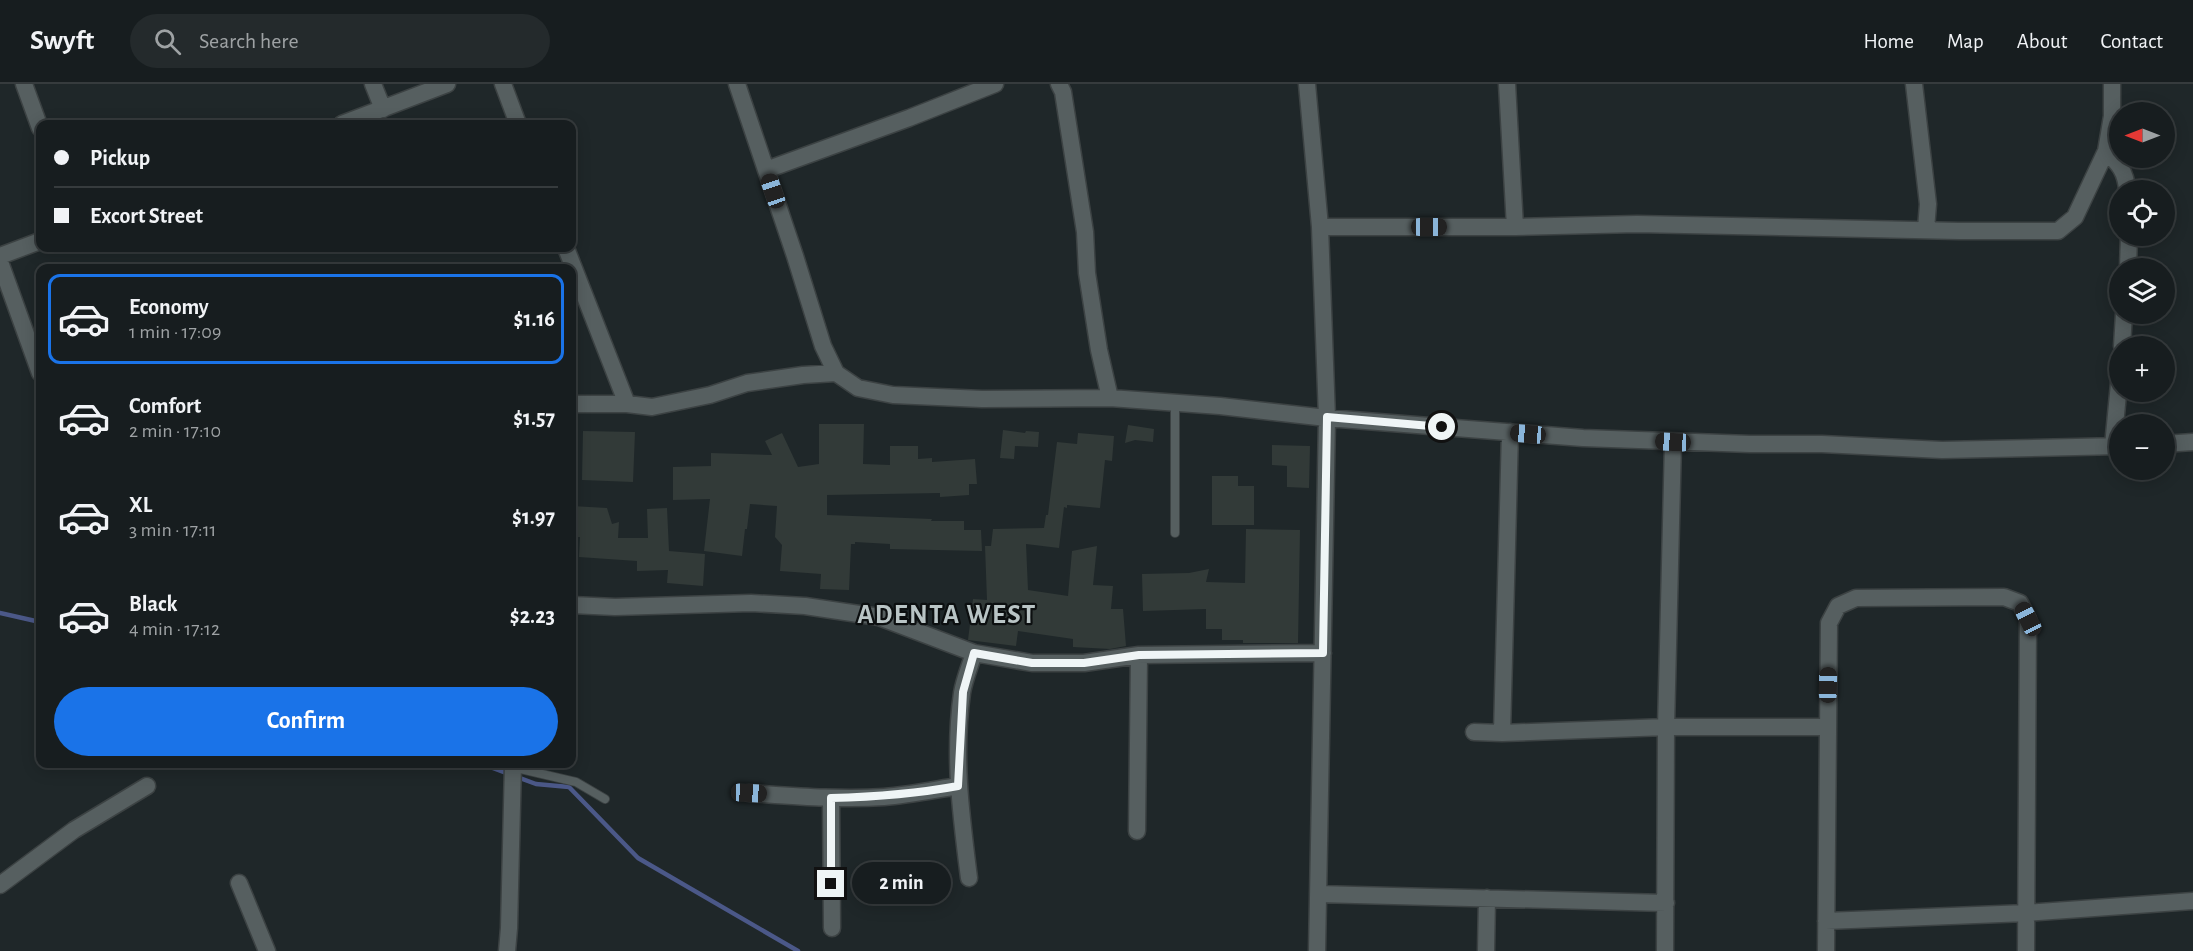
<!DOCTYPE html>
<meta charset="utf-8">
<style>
:root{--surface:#171d1f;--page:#242a2c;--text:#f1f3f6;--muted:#9ea2a4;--line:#363b3d;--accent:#1a73e8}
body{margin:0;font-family:"Alegreya Sans",sans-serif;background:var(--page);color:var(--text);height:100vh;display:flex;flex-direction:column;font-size:22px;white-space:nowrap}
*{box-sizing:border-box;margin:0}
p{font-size:20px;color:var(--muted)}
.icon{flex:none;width:33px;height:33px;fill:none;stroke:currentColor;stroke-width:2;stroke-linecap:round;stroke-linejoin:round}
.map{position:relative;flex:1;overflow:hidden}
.side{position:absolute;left:36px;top:180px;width:540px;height:504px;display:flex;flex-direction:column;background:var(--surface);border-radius:12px;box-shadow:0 3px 15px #0003,0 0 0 2px var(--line)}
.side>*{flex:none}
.top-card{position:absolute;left:36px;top:36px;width:540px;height:132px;border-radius:12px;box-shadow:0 3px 15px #0003,0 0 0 2px var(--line);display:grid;align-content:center;height:132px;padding:0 18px;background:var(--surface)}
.needle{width:39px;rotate:270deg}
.fabs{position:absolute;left:2109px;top:18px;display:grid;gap:12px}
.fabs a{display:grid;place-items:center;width:66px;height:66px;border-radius:50%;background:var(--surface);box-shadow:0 3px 15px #0003,0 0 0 2px var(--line);font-size:30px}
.end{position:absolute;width:27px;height:27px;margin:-14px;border:8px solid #eff5f6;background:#111;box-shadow:0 0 0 3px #111}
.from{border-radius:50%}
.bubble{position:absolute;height:42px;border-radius:21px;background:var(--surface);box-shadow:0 3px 15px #0003,0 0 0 2px var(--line);font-size:20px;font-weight:600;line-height:42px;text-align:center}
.car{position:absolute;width:18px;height:36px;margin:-18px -9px;border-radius:8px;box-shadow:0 0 4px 2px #0007;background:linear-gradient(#222 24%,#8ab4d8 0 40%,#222 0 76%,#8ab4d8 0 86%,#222 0)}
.top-card b{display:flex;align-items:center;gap:21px;height:57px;font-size:22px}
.top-card b+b{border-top:2px solid var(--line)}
.top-card i{width:15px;height:15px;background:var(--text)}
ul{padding:10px 0 0;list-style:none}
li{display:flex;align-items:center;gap:18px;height:90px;margin:0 12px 9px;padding:0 6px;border:3px solid transparent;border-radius:12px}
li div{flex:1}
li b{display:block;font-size:22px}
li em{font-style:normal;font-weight:600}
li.on{border-color:var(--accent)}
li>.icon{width:54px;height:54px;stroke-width:1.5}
.action{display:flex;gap:12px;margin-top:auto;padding:12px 18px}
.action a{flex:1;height:69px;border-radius:36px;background:var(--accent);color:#fff;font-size:24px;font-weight:600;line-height:69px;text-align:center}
header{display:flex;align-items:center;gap:36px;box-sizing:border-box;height:84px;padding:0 30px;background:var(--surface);border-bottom:2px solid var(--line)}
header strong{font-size:28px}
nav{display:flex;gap:33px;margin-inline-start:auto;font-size:21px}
.search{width:420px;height:54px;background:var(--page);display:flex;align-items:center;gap:15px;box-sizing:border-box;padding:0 21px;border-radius:33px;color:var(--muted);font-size:22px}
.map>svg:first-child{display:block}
</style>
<header>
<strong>Swyft</strong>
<div class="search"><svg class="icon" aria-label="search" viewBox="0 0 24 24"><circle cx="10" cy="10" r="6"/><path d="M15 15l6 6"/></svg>Search here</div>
<nav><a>Home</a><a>Map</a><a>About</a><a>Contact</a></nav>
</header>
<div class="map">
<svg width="2193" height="867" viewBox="0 0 2193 867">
<rect width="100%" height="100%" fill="#1f2729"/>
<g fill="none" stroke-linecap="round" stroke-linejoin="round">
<path stroke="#4b5888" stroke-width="4.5" d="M 0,529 L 40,538
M 482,680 L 536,700 L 569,703 L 638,774 L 798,867"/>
</g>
<path fill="#323a38" d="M 819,340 L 864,340 L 863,380 L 890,381 L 890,362 L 918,362 L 918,375 L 932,374 L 932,378 L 975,375 L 977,400 L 969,400 L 969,411 L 940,413 L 940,409 L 827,411 L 827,431 L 932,435 L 931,437 L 964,437 L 964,446 L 981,446 L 982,467 L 890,465 L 890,460 L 855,458 L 855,460 L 851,460 L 849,506 L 820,505 L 821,490 L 780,487 L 782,461 L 775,453 L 777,422 L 750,420 L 747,445 L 745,445 L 742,472 L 704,467 L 710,415 L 673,416 L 673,383 L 711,382 L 711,369 L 772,371 L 765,357 L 782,349 L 798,383 L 819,380 Z
M 1128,341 L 1154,345 L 1153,358 L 1135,356 L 1125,359 Z
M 1003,346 L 1025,349 L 1026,347 L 1039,348 L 1038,363 L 1015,362 L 1014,375 L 1000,374 Z
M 583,347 L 635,348 L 633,398 L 582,396 Z
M 1078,349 L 1114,352 L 1112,377 L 1105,376 L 1100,424 L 1067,421 L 1067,424 L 1064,423 L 1059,464 L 1026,460 L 1028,506 L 1068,512 L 1072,467 L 1097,462 L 1093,501 L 1113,502 L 1111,525 L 1123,525 L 1126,562 L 1110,565 L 1073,563 L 1073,555 L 1018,547 L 1016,562 L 968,556 L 973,515 L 987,516 L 985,462 L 991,462 L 993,445 L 1044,444 L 1046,431 L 1048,431 L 1057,358 L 1077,360 Z
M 1272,361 L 1310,362 L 1309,404 L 1287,403 L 1287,382 L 1272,381 Z
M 1212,392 L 1238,392 L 1238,402 L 1254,402 L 1254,441 L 1212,441 Z
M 572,422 L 607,424 L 612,440 L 619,438 L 618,454 L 648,454 L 647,425 L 667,424 L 669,467 L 705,470 L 703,502 L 667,499 L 668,486 L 637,487 L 637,477 L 579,473 L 580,453 L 572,453 Z
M 1246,445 L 1300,446 L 1298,559 L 1243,559 L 1243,556 L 1222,556 L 1222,545 L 1206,545 L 1206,525 L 1143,527 L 1142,490 L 1189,489 L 1209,485 L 1206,498 L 1245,499 Z"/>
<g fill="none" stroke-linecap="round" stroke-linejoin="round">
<defs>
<path id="lane" d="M 1175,449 L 1175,319
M 512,683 L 576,698 L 605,715"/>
<path id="street" d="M 24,0 L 40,44
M 373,0 L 383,25
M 503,0 L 518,40
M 737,0 L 795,172 L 823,262 L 836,289 L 858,304 L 893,311 L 982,315 L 1110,314 L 1220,322 L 1327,334 L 1583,354 L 1750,360 L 1822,360 L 1942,366 L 2120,362
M 1059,0 L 1063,8 L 1085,148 L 1087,189 L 1099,266 L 1110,314
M 1307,0 L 1320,143 L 1327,334 L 1317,867
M 1507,0 L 1515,143
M 1914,0 L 1928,120 L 1926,145
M 342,40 L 447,0
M 2106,67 C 2119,80 2126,88 2127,106
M 766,86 L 909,34 L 995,0
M 1320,143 L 1515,143 L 1637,140 L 1959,147 L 2058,147 L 2075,133 L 2106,67 L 2112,32 L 2112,0
M 566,164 L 627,320
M 0,172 L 40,157
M 0,178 L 40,289
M 2128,184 L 2129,152
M 2122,262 L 2124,230
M 572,320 L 627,320 L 652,323 L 710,311 L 747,299 L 803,291 L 836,289
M 2164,360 L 2193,358
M 2113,362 L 2120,289
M 572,521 L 615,523 L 751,519 L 805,522 L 879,533 L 974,569 L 1032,579 L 1084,579 L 1139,571 L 1323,569
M 1474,648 L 1502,649 L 1666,643 L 1827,643
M 1502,649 L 1510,348
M 749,709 C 794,712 839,716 884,713 C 909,711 933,706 958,702
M 831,714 L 832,844
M 1137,747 L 1139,571
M 969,794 C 961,731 953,672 962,609 C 964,596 970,582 974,569
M 239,799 L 267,867
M 0,801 L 74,746 L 147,702
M 1318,810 L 1666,819
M 1826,837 L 2026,829 L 2193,817
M 507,867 L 509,844 L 513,680
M 1486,867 L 1487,814
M 1665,867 L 1666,643 L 1673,358
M 1826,867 L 1829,539 L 1838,522 L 1856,514 L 2004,513 L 2020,519 L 2028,535 L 2026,867"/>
</defs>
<use href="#lane" stroke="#3c4243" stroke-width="10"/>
<use href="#street" stroke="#3c4243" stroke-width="19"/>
<use href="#lane" stroke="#565f60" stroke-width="8"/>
<use href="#street" stroke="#565f60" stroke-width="16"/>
</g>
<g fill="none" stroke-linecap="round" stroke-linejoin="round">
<path stroke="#eff5f6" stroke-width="8" d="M 831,800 L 831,714 C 874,713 915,710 958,702 L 963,608 L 974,569 L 1032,579 L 1084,579 L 1139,571 L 1323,569 L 1327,333 L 1442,343"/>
</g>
<g text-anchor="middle" stroke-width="4.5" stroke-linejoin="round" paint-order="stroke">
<g font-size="27" font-weight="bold" letter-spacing="1.5" fill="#b9c4c5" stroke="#0c0f10">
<text x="947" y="539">ADENTA WEST</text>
</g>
</g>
</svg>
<div class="fabs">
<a><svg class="needle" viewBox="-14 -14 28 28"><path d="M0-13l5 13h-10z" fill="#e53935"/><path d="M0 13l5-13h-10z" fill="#9ea2a4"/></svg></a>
<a><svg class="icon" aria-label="locate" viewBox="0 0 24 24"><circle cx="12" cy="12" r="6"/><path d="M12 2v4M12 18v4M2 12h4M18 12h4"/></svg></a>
<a><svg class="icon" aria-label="layers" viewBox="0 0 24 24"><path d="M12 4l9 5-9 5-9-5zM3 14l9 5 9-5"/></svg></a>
<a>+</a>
<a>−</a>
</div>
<i class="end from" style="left:1442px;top:343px"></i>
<i class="end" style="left:831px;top:800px"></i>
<div class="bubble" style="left:852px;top:778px;width:99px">2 min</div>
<i class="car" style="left:773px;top:107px;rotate:341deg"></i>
<i class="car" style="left:1429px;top:143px;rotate:90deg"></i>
<i class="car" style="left:1528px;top:350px;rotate:275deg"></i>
<i class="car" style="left:1673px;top:358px;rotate:273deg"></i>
<i class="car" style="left:2028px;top:535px;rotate:333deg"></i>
<i class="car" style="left:1828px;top:601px;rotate:1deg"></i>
<i class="car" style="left:749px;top:709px;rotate:93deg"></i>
<div class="top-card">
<b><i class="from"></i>Pickup</b>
<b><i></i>Excort Street</b>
</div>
<section class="side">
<ul>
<li class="on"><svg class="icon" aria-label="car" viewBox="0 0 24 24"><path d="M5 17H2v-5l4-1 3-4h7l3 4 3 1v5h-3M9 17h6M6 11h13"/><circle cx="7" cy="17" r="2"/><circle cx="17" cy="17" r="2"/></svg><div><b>Economy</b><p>1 min · 17:09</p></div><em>$1.16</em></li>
<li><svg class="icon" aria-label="car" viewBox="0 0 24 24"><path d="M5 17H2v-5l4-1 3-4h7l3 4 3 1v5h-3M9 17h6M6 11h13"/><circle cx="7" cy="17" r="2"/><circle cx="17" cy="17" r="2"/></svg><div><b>Comfort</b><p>2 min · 17:10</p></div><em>$1.57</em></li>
<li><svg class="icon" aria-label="car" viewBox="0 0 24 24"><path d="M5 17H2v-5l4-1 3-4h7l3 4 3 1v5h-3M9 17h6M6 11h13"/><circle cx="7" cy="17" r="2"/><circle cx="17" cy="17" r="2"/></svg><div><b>XL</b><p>3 min · 17:11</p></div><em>$1.97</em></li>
<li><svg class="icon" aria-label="car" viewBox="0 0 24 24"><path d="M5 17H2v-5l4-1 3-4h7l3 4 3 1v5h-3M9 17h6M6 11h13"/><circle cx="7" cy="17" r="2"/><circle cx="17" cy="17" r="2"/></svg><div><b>Black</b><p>4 min · 17:12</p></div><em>$2.23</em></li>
</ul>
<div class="action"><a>Confirm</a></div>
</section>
</div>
